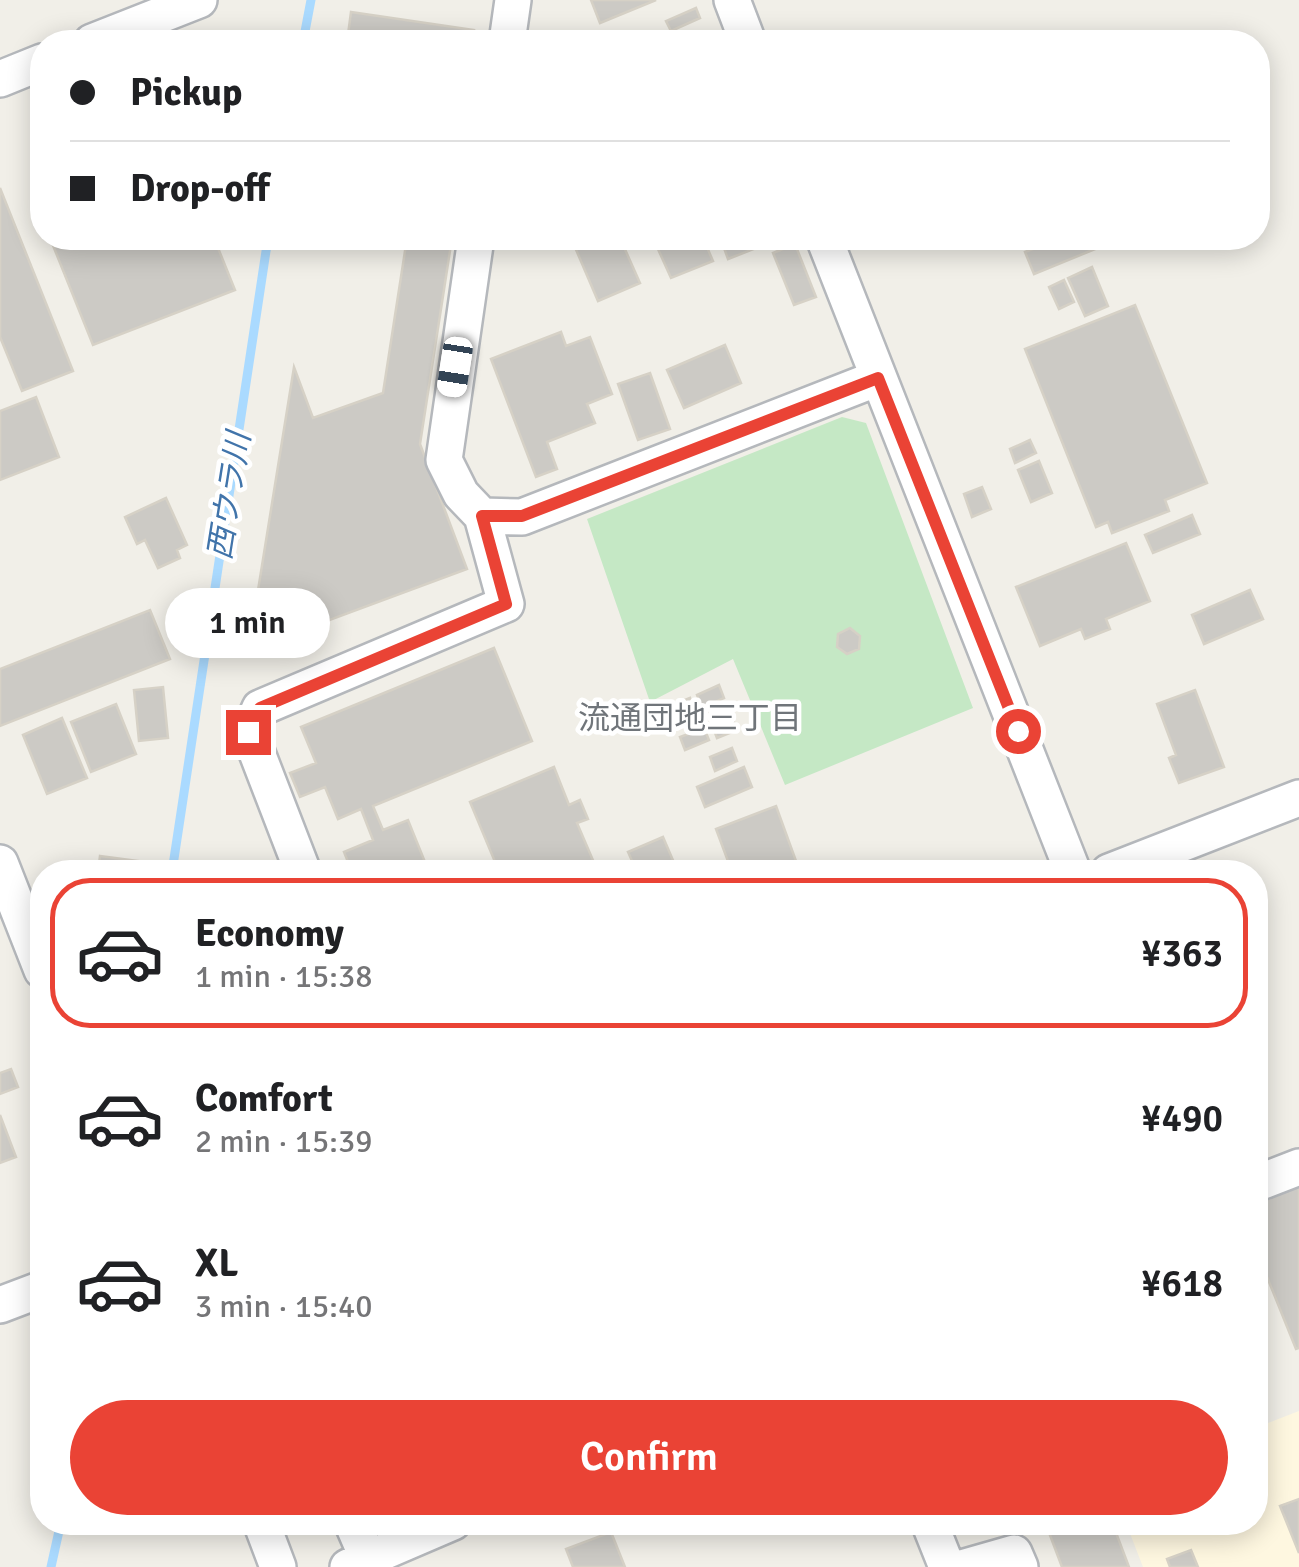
<!DOCTYPE html>
<meta charset="utf-8">
<style>
:root{--surface:#fff;--page:#f2f2f2;--text:#202124;--muted:#757577;--line:#e0e0e0;--accent:#ea4335}
body{margin:0;font-family:Signika,"Noto Sans JP",sans-serif;background:var(--page);color:var(--text);height:100vh;display:flex;flex-direction:column;font-size:38px;white-space:nowrap}
*{box-sizing:border-box;margin:0}
p{font-size:32px;color:var(--muted)}
.icon{flex:none;width:55px;height:55px;fill:none;stroke:currentColor;stroke-width:2;stroke-linecap:round;stroke-linejoin:round}
.map{position:relative;flex:1;overflow:hidden}
.panel{position:absolute;left:30px;top:860px;width:1238px;height:675px;display:flex;flex-direction:column;background:var(--surface);border-radius:40px;box-shadow:0 5px 25px #0003}
.panel>*{flex:none}
.banner{position:absolute;left:30px;top:30px;width:1240px;height:220px;border-radius:40px;box-shadow:0 5px 25px #0003;display:grid;align-content:center;height:220px;padding:0 40px;background:var(--surface)}
.end{position:absolute;width:45px;height:45px;margin:-22px;border:12px solid #ea4335;background:#fff;box-shadow:0 0 0 5px #fff}
.from{border-radius:50%}
.bubble{position:absolute;height:70px;border-radius:35px;background:var(--surface);box-shadow:0 5px 25px #0003;font-size:32px;font-weight:600;line-height:70px;text-align:center}
.car{position:absolute;width:30px;height:60px;margin:-30px -15px;border-radius:12px;box-shadow:0 0 8px 2px #0007;background:linear-gradient(#fff 24%,#345 0 40%,#fff 0 76%,#345 0 86%,#fff 0)}
.banner b{display:flex;align-items:center;gap:35px;height:95px;font-size:38px}
.banner b+b{border-top:2px solid var(--line)}
.banner i{width:25px;height:25px;background:var(--text)}
ul{padding:18px 0 0;list-style:none}
li{display:flex;align-items:center;gap:30px;height:150px;margin:0 20px 15px;padding:0 20px;border:5px solid transparent;border-radius:40px}
li div{flex:1}
li b{display:block;font-size:38px}
li em{font-style:normal;font-weight:600}
li.selected{border-color:var(--accent)}
li>.icon{width:90px;height:90px;stroke-width:1.5}
.button{display:flex;gap:20px;margin-top:auto;padding:20px 40px}
.button a{flex:1;height:115px;border-radius:60px;background:var(--accent);color:#fff;font-size:40px;font-weight:600;line-height:115px;text-align:center}
.map>svg:first-child{display:block}
</style>
<div class="map">
<svg width="1299" height="1567" viewBox="0 0 1299 1567">
<rect width="100%" height="100%" fill="#f1efe8"/>
<path fill="#fef7e0" d="M 1299,1411 L 1299,1567 L 1143,1567 L 1126,1523 L 1255,1522 L 1255,1428 Z"/>
<path fill="#c5e8c5" d="M 842,417 L 866,423 L 973,708 L 785,785 L 733,659 L 650,702 L 587,519 Z"/>
<g fill="none" stroke-linecap="round" stroke-linejoin="round">
<path stroke="#aadaff" stroke-width="9" d="M 303,42 L 311,0
M 172,872 L 268,238
M 51,1567 L 61,1522"/>
</g>
<path fill="#cccac5" stroke="#d6d1c6" stroke-width="2.5" d="M 591,0 L 656,0 L 600,23 Z
M 696,8 L 700,18 L 671,31 L 666,21 Z
M 351,12 L 474,30 L 472,42 L 347,42 Z
M 0,188 L 73,371 L 22,391 L 0,337 Z
M 50,238 L 214,238 L 235,290 L 93,345 Z
M 407,238 L 452,238 L 420,444 L 467,569 L 265,644 L 254,615 L 294,367 L 313,418 L 383,393 Z
M 571,238 L 620,238 L 640,283 L 598,301 Z
M 653,238 L 703,238 L 713,261 L 671,278 Z
M 748,238 L 782,238 L 728,259 L 724,248 Z
M 1060,238 L 1102,238 L 1105,245 L 1034,274 L 1025,252 Z
M 795,244 L 816,297 L 794,305 L 773,253 Z
M 1092,267 L 1108,306 L 1085,316 L 1068,278 Z
M 1064,280 L 1074,302 L 1059,309 L 1049,287 Z
M 1135,305 L 1207,483 L 1165,500 L 1169,511 L 1112,533 L 1108,522 L 1096,527 L 1025,349 Z
M 561,332 L 566,346 L 590,337 L 612,394 L 587,404 L 595,423 L 547,442 L 557,469 L 536,477 L 491,359 Z
M 725,345 L 741,383 L 684,408 L 667,370 Z
M 650,373 L 670,429 L 638,440 L 618,384 Z
M 36,397 L 59,457 L 0,480 L 0,411 Z
M 1030,440 L 1036,453 L 1015,463 L 1010,449 Z
M 1039,461 L 1052,493 L 1031,502 L 1018,470 Z
M 982,487 L 991,509 L 972,517 L 964,494 Z
M 166,498 L 187,545 L 177,550 L 180,558 L 158,568 L 145,540 L 137,544 L 125,517 Z
M 1192,515 L 1200,534 L 1153,553 L 1145,535 Z
M 1126,543 L 1150,601 L 1106,619 L 1110,629 L 1085,639 L 1081,629 L 1040,646 L 1016,587 Z
M 1250,590 L 1263,619 L 1204,644 L 1192,615 Z
M 150,610 L 170,659 L 0,726 L 0,669 Z
M 850,628 L 860,636 L 859,649 L 847,654 L 837,647 L 838,634 Z
M 494,648 L 532,741 L 373,806 L 383,830 L 408,820 L 429,872 L 352,872 L 344,852 L 373,840 L 361,809 L 338,819 L 325,787 L 300,797 L 290,773 L 316,763 L 301,727 Z
M 719,685 L 724,698 L 702,708 L 697,695 Z
M 163,687 L 168,738 L 139,741 L 134,690 Z
M 1195,690 L 1224,767 L 1179,783 L 1169,758 L 1176,755 L 1157,704 Z
M 690,698 L 694,710 L 672,719 L 667,707 Z
M 116,704 L 136,754 L 91,772 L 71,722 Z
M 732,717 L 737,730 L 717,738 L 712,725 Z
M 62,718 L 87,778 L 47,794 L 23,735 Z
M 704,728 L 709,740 L 685,750 L 680,737 Z
M 732,748 L 737,761 L 715,771 L 710,757 Z
M 554,767 L 569,805 L 580,800 L 588,819 L 577,823 L 598,872 L 489,872 L 498,869 L 470,802 Z
M 744,767 L 752,787 L 705,807 L 697,787 Z
M 776,806 L 800,872 L 732,872 L 716,829 Z
M 663,837 L 678,872 L 637,872 L 628,852 Z
M 100,856 L 146,862 L 145,872 L 98,872 Z
M 11,1069 L 18,1087 L 0,1094 L 0,1073 Z
M 0,1115 L 16,1157 L 0,1163 Z
M 1299,1186 L 1299,1348 L 1296,1349 L 1255,1247 L 1255,1203 Z
M 1299,1499 L 1299,1553 L 1280,1506 Z
M 1045,1522 L 1112,1522 L 1129,1567 L 1062,1567 Z
M 611,1532 L 625,1567 L 573,1567 L 566,1549 Z
M 1191,1550 L 1198,1567 L 1170,1567 L 1167,1559 Z"/>
<g fill="none" stroke-linecap="round" stroke-linejoin="round">
<defs>
<path id="minor" d="M 732,0 L 748,42
M 92,42 L 199,0
M 507,42 L 513,0
M 0,79 L 42,62
M 476,238 L 444,460 L 461,494 L 482,516 L 522,517 L 878,378
M 824,238 L 1073,872
M 0,863 L 42,970
M 303,872 L 249,732 L 260,708 L 506,604 L 482,516
M 1109,872 L 1299,798
M 1255,1184 L 1299,1167
M 0,1305 L 42,1289
M 261,1522 L 278,1567
M 352,1522 L 368,1559
M 929,1522 L 947,1567
M 348,1567 L 453,1522
M 965,1567 L 1014,1553 L 1020,1567"/>
</defs>
<use href="#minor" stroke="#b5b8bc" stroke-width="40"/>
<use href="#minor" stroke="#fff" stroke-width="35"/>
</g>
<g fill="none" stroke-linecap="round" stroke-linejoin="round">
<path stroke="#ea4335" stroke-width="12" d="M 248,732 L 260,708 L 506,604 L 482,516 L 522,516 L 878,378 L 1018,731"/>
</g>
<g text-anchor="middle" stroke-width="9" stroke-linejoin="round" paint-order="stroke">
<g font-size="32" font-style="italic" fill="#4174aa" stroke="#fff">
<text transform="translate(229 496) rotate(-81)" y="11">西ウラ川</text>
</g>
<g font-size="32" fill="#70757a" stroke="#fff">
<text x="690" y="729">流通団地三丁目</text>
</g>
</g>
</svg>
<i class="end from" style="left:1018px;top:731px"></i>
<i class="end" style="left:248px;top:732px"></i>
<div class="bubble" style="left:165px;top:588px;width:165px">1 min</div>
<i class="car" style="left:455px;top:367px;rotate:189deg"></i>
<div class="banner">
<b><i class="from"></i>Pickup</b>
<b><i></i>Drop-off</b>
</div>
<section class="panel">
<ul>
<li class="selected"><svg class="icon" aria-label="car" viewBox="0 0 24 24"><path d="M5 17H2v-5l4-1 3-4h7l3 4 3 1v5h-3M9 17h6M6 11h13"/><circle cx="7" cy="17" r="2"/><circle cx="17" cy="17" r="2"/></svg><div><b>Economy</b><p>1 min · 15:38</p></div><em>¥363</em></li>
<li><svg class="icon" aria-label="car" viewBox="0 0 24 24"><path d="M5 17H2v-5l4-1 3-4h7l3 4 3 1v5h-3M9 17h6M6 11h13"/><circle cx="7" cy="17" r="2"/><circle cx="17" cy="17" r="2"/></svg><div><b>Comfort</b><p>2 min · 15:39</p></div><em>¥490</em></li>
<li><svg class="icon" aria-label="car" viewBox="0 0 24 24"><path d="M5 17H2v-5l4-1 3-4h7l3 4 3 1v5h-3M9 17h6M6 11h13"/><circle cx="7" cy="17" r="2"/><circle cx="17" cy="17" r="2"/></svg><div><b>XL</b><p>3 min · 15:40</p></div><em>¥618</em></li>
</ul>
<div class="button"><a>Confirm</a></div>
</section>
</div>
